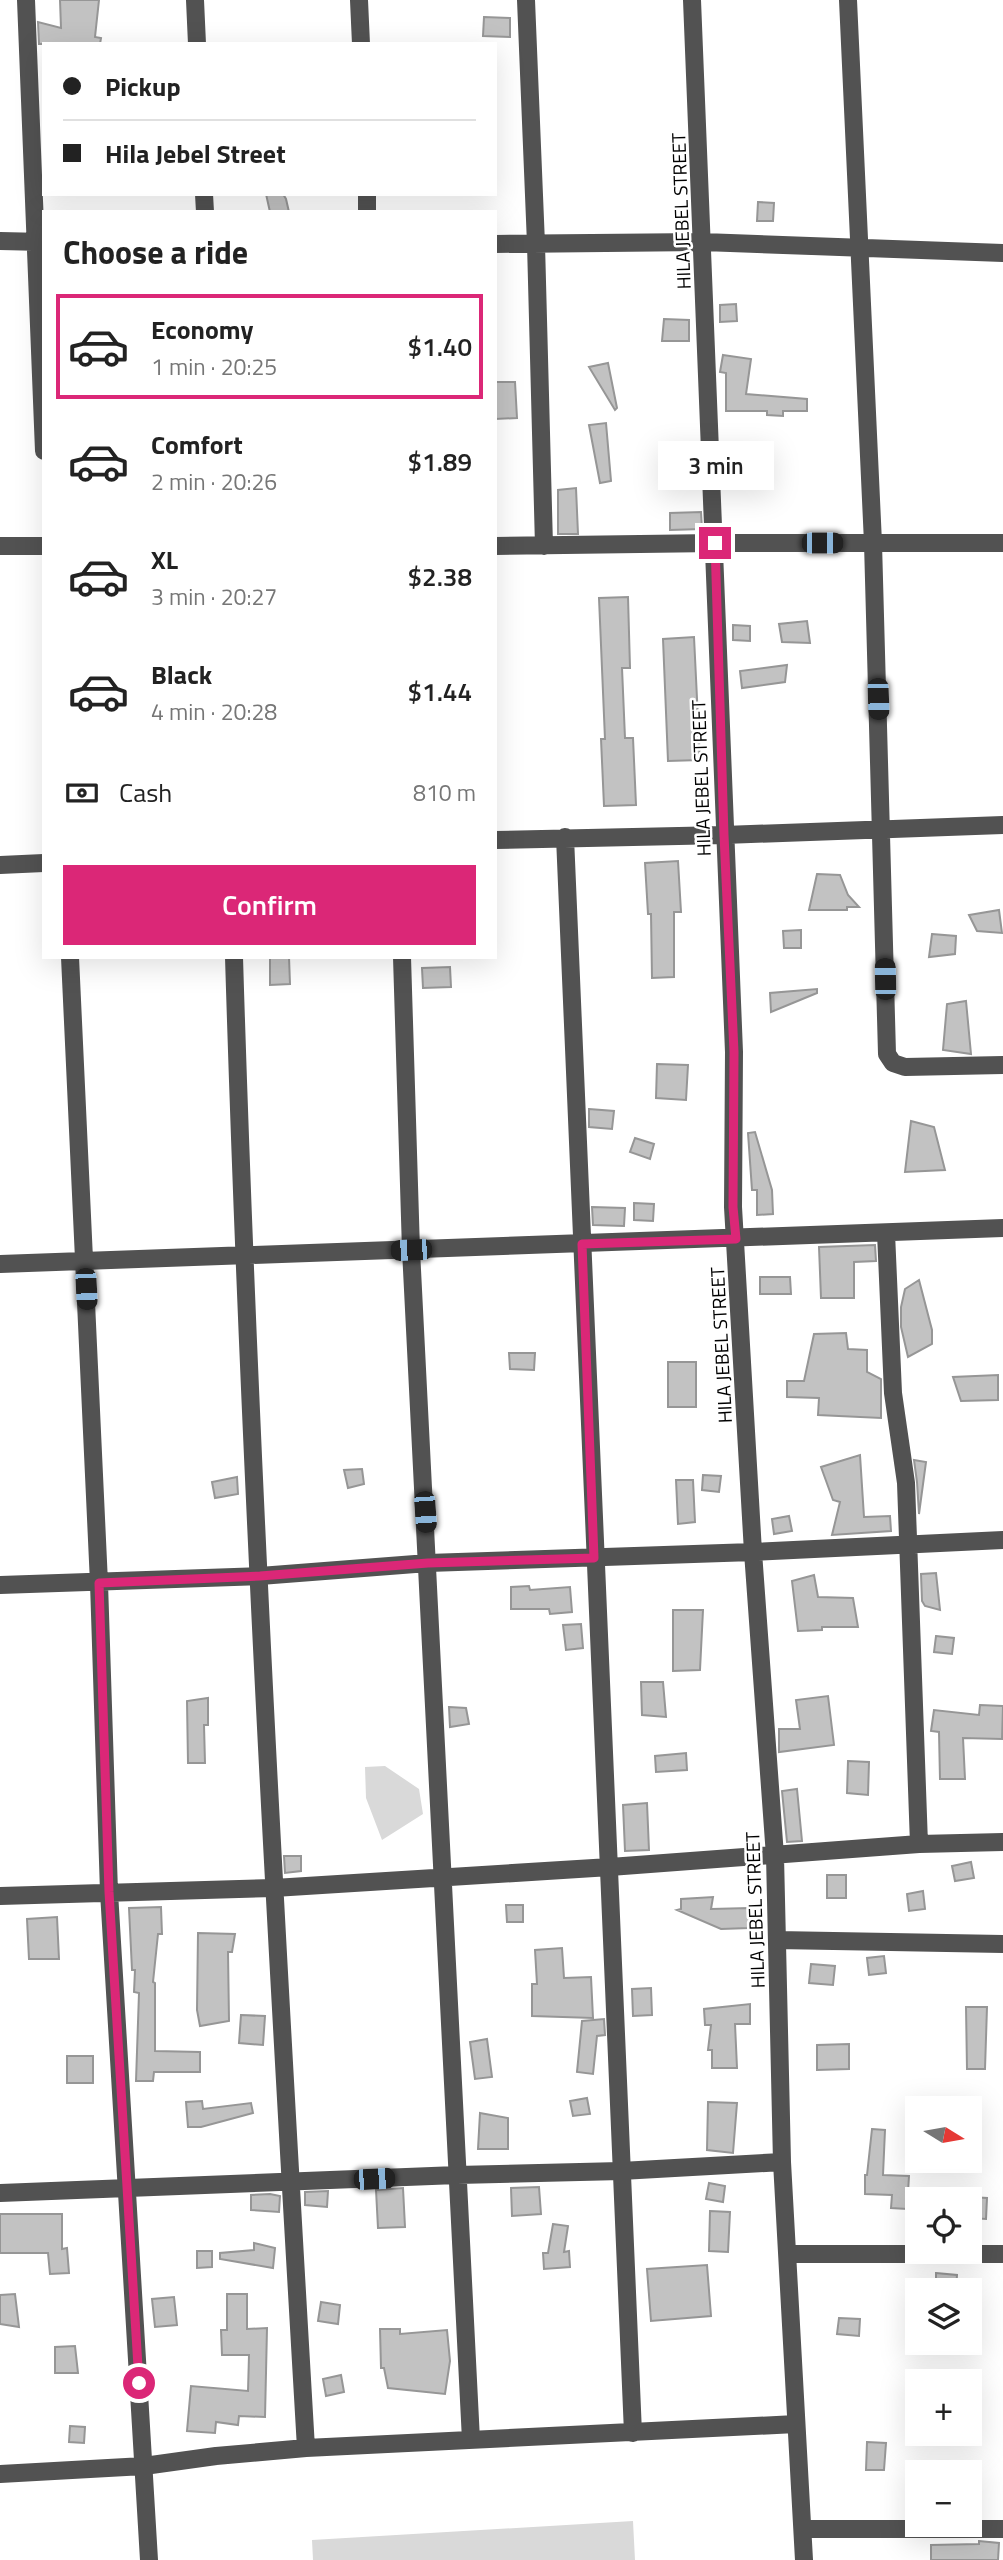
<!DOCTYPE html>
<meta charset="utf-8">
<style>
:root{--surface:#fff;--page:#f2f2f2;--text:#222;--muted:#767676;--line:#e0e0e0;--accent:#db2777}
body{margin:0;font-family:"Titillium Web",sans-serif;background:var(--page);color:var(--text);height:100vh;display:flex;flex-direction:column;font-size:26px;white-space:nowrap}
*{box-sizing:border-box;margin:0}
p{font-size:23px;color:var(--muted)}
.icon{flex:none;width:38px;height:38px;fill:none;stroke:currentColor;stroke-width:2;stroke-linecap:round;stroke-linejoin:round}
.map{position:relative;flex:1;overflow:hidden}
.side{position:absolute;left:42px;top:210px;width:455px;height:749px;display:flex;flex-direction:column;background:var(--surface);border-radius:0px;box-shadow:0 7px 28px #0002}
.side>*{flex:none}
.banner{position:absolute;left:42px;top:42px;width:455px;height:154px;border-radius:0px;box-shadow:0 7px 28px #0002;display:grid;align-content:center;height:154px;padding:0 21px;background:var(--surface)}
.needle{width:46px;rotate:101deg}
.fabs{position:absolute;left:905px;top:2096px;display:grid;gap:14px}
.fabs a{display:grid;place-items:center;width:77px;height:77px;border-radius:0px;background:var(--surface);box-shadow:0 7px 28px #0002;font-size:35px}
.end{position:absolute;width:32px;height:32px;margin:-16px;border:9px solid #db2777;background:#fff;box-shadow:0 0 0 4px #fff}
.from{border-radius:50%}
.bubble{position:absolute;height:49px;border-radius:0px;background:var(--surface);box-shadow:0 7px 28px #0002;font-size:23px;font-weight:600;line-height:49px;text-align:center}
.car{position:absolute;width:21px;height:42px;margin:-21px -10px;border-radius:9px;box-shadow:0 0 5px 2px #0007;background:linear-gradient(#222 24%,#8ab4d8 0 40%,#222 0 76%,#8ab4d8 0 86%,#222 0)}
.banner b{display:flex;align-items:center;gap:24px;height:66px;font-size:26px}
.banner b+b{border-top:2px solid var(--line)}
.banner i{width:18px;height:18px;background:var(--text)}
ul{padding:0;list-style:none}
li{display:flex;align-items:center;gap:21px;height:105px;margin:0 14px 10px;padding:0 7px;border:4px solid transparent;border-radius:0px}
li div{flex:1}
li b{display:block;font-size:26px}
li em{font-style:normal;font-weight:600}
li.current{border-color:var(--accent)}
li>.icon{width:63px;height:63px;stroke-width:1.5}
h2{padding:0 21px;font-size:32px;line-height:84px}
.pay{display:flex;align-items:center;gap:18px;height:77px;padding:0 21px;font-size:26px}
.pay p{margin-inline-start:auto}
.cta{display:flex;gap:14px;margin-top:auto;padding:14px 21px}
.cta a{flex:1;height:80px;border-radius:0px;background:var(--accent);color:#fff;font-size:28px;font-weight:600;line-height:80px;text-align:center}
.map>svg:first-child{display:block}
</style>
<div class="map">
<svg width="1003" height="2560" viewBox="0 0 1003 2560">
<rect width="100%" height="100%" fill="#fff"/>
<path fill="#d9d9d9" d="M 385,1766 L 419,1789 L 423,1814 L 382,1840 L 366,1798 L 365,1767 Z
M 633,2521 L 635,2560 L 313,2560 L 312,2540 Z"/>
<path fill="#c2c2c2" stroke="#969696" stroke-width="2" d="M 60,0 L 99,0 L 95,37 L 101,38 L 100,44 L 39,44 L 38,22 L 61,28 Z
M 484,17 L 510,18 L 510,37 L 483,36 Z
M 266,194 L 283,194 L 286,199 L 289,212 L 270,212 Z
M 758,202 L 774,203 L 773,221 L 757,221 Z
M 736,304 L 737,321 L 720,322 L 720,305 Z
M 664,319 L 689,320 L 689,341 L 662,341 Z
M 723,355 L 751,359 L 746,394 L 807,399 L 807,411 L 783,411 L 783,416 L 767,415 L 767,411 L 726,411 L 726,373 L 720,372 Z
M 608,363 L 617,408 L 615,410 L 589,367 Z
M 495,382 L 515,382 L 517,418 L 495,419 Z
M 606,423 L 611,481 L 600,483 L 589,425 Z
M 576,488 L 578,534 L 558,534 L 558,490 Z
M 701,512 L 702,529 L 670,530 L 670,513 Z
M 628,597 L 630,668 L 622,668 L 625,738 L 633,738 L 636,805 L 604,806 L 601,739 L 605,739 L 599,598 Z
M 807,621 L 810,643 L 782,642 L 779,624 Z
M 733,625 L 750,626 L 750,641 L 733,640 Z
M 694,637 L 700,760 L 668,761 L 663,639 Z
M 787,665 L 785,682 L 742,688 L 740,671 Z
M 678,861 L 681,912 L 674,912 L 674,977 L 652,978 L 651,914 L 648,914 L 645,863 Z
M 817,874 L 840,875 L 848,895 L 859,907 L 847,907 L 847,910 L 809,910 Z
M 999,910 L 1002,933 L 977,931 L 969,915 Z
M 801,930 L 801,948 L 784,948 L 783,931 Z
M 932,934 L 956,936 L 955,954 L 929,957 Z
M 270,957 L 289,957 L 290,984 L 270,985 Z
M 450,967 L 451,987 L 423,988 L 422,968 Z
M 817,989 L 817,993 L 771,1012 L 770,993 Z
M 966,1001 L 971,1054 L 943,1050 L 947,1004 Z
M 657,1064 L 688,1065 L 686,1100 L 656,1098 Z
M 589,1109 L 614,1111 L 612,1129 L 589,1127 Z
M 911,1121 L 934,1127 L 945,1170 L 905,1172 Z
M 755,1132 L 772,1190 L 773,1214 L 757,1215 L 757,1190 L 752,1190 L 748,1133 Z
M 635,1138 L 654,1144 L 650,1159 L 630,1152 Z
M 634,1203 L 654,1204 L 653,1221 L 634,1220 Z
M 592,1207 L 625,1208 L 624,1226 L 593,1225 Z
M 875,1245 L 876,1261 L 854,1262 L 854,1298 L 821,1298 L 819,1247 Z
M 760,1277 L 790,1277 L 791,1294 L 760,1294 Z
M 919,1280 L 932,1330 L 932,1344 L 908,1357 L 901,1327 L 901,1307 L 905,1289 Z
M 846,1333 L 848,1349 L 867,1350 L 867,1372 L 881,1379 L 881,1418 L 818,1415 L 819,1398 L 787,1397 L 787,1381 L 804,1381 L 814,1334 Z
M 509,1353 L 535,1353 L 534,1370 L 510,1369 Z
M 668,1362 L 696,1362 L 696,1407 L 668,1407 Z
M 998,1375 L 998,1400 L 961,1401 L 953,1377 Z
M 860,1455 L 864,1517 L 890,1516 L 891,1531 L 832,1535 L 840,1502 L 833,1500 L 821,1467 Z
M 914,1460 L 926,1462 L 919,1514 L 917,1482 Z
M 362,1469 L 364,1484 L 348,1488 L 344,1470 Z
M 703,1475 L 721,1476 L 719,1492 L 702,1490 Z
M 237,1477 L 238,1494 L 215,1498 L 212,1482 Z
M 676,1480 L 693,1480 L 695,1522 L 678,1524 Z
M 789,1516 L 792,1531 L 774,1534 L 772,1519 Z
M 936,1573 L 940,1610 L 925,1606 L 922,1601 L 921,1574 Z
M 814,1575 L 818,1597 L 853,1598 L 858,1627 L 822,1627 L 822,1630 L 798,1631 L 792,1581 Z
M 529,1586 L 530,1590 L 570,1587 L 572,1612 L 550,1614 L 549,1609 L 511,1609 L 511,1587 Z
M 673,1610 L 703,1610 L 700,1670 L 673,1671 Z
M 581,1624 L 583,1648 L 566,1650 L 563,1625 Z
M 936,1636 L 954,1638 L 952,1654 L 934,1652 Z
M 641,1682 L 663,1682 L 666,1717 L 642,1715 Z
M 828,1696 L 834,1745 L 779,1752 L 779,1729 L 800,1729 L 796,1700 Z
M 208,1698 L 208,1725 L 204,1725 L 205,1763 L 188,1763 L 187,1701 Z
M 980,1705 L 1003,1706 L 1002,1739 L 963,1738 L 965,1779 L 940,1779 L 939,1732 L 931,1731 L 934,1710 L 979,1715 Z
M 449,1707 L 466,1708 L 469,1724 L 450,1727 Z
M 686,1753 L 687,1770 L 656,1772 L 655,1756 Z
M 848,1761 L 869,1762 L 868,1795 L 847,1793 Z
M 797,1789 L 802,1841 L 787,1842 L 782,1791 Z
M 647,1803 L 649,1850 L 625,1851 L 623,1805 Z
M 284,1856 L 301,1856 L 301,1871 L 285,1873 Z
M 971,1862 L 974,1878 L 955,1881 L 952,1866 Z
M 827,1875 L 846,1875 L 846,1898 L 827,1898 Z
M 923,1891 L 925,1909 L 909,1911 L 907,1894 Z
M 713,1897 L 711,1909 L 749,1908 L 749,1928 L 721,1929 L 677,1910 L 681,1909 L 681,1899 Z
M 506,1905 L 523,1905 L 523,1922 L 507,1922 Z
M 161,1907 L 162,1934 L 158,1934 L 153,1982 L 155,1983 L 155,2051 L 200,2052 L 200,2072 L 154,2072 L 153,2081 L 136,2081 L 139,1993 L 134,1992 L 135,1970 L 132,1970 L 129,1908 Z
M 57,1917 L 59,1959 L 29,1959 L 27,1919 Z
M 198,1933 L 235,1934 L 232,1952 L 228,1952 L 229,2021 L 200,2026 L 197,2010 Z
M 562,1948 L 564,1978 L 591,1977 L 593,2018 L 532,2016 L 532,1984 L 537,1984 L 535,1950 Z
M 884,1956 L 886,1973 L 869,1975 L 867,1958 Z
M 811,1964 L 835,1966 L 833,1985 L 809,1983 Z
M 651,1988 L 652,2015 L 633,2016 L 632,1989 Z
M 750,2004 L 750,2024 L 735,2024 L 737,2068 L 712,2068 L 712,2050 L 708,2050 L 711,2025 L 705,2025 L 704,2009 Z
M 966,2007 L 987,2007 L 985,2069 L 967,2069 Z
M 241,2015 L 265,2016 L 263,2045 L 239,2043 Z
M 604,2019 L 605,2035 L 597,2036 L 593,2074 L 577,2072 L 582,2021 Z
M 487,2039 L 492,2077 L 475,2079 L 470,2042 Z
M 849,2044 L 849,2069 L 817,2070 L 817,2045 Z
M 67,2056 L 93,2056 L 93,2083 L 67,2083 Z
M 587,2098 L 590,2114 L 573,2116 L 570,2101 Z
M 202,2101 L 203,2109 L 251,2103 L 253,2113 L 201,2127 L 188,2127 L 186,2102 Z
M 708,2102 L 737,2103 L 733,2153 L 707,2150 Z
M 480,2113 L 508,2118 L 508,2149 L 478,2149 Z
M 872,2129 L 885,2130 L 883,2175 L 909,2176 L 907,2209 L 891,2208 L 892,2195 L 865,2194 L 865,2175 L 867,2175 Z
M 709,2183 L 725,2186 L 723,2202 L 706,2199 Z
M 539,2187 L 541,2214 L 512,2216 L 511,2188 Z
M 403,2188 L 405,2227 L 378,2228 L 376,2190 Z
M 328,2191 L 327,2207 L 305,2205 L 305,2192 Z
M 270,2194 L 280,2196 L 279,2212 L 251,2210 L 251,2195 Z
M 970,2197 L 987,2198 L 986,2219 L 970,2218 Z
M 710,2211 L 730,2212 L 728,2252 L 709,2251 Z
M 0,2214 L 62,2214 L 62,2249 L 67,2248 L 69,2273 L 50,2274 L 48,2253 L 0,2253 Z
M 553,2224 L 568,2226 L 564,2252 L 569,2251 L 570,2267 L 544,2269 L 543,2253 L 548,2253 Z
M 254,2243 L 275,2248 L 273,2268 L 220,2259 L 220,2253 L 254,2250 Z
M 197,2251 L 212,2251 L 212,2267 L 197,2268 Z
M 707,2265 L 711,2316 L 651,2321 L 647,2269 Z
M 936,2273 L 957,2275 L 956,2291 L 936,2291 Z
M 15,2294 L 19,2327 L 0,2324 L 0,2295 Z
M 227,2294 L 247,2294 L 247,2329 L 267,2328 L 265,2417 L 239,2416 L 238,2425 L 216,2422 L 215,2433 L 187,2431 L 191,2386 L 248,2391 L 249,2355 L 222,2355 L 221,2330 L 227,2330 Z
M 174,2297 L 177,2325 L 155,2327 L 152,2299 Z
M 321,2302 L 340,2305 L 338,2324 L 318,2321 Z
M 839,2318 L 860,2319 L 859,2336 L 837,2334 Z
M 380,2329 L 400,2329 L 400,2334 L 447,2330 L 450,2361 L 445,2394 L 388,2388 L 384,2368 L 381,2368 Z
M 75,2346 L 78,2373 L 55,2373 L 55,2347 Z
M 341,2375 L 344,2392 L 326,2396 L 323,2379 Z
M 70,2426 L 85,2427 L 84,2443 L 69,2442 Z
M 867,2442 L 886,2443 L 884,2470 L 866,2470 Z
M 979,2541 L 999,2543 L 998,2560 L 931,2560 L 931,2545 L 979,2544 Z"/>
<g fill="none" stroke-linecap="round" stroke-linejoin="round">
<path stroke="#525252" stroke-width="18" d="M 26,0 L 44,451
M 195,0 L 197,44
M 359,0 L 361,44
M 526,0 L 536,244 L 544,546
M 692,0 L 734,1052 L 733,1207 L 753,1552 L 775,1856 L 782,2162 L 804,2560
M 848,0 L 873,543 L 887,1054 L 893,1063 L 905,1067 L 1003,1065
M 204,194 L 205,212
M 367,194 L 367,212
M 0,241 L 44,242
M 495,244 L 703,242 L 1003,253
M 0,546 L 44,546
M 495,546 L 715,543 L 1003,543
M 565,837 L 633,2433
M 495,840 L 724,835 L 1003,825
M 0,865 L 44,863
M 70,957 L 99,1583 L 109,1892 L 149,2560
M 234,957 C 249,1455 277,1951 306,2448
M 402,957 L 411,1250 L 471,2440
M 886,1233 L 893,1393 L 906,1483 L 919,1844
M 0,1264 L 1003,1228
M 0,1585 L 260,1576 L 428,1563 L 753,1552 L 1003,1540
M 0,1896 L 274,1888 L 610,1867 L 919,1844 L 1003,1842
M 777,1940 L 1003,1944
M 0,2193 L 457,2175 L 621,2171 L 782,2162
M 788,2254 L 1003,2254
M 0,2474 L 144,2466 L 216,2456 L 306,2448 L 796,2424
M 803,2529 L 1003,2529"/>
</g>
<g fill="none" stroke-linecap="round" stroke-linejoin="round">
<path stroke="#db2777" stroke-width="9" d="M 139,2383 L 109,1892 L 99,1583 L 260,1576 L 428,1563 L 594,1558 L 582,1244 L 736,1239 L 733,1207 L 734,1052 L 724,835 L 715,543"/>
</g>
<g text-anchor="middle" stroke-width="5" stroke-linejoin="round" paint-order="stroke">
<g font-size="19" fill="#000" stroke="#fff">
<text transform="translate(681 211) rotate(-92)" y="7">HILA JEBEL STREET</text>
<text transform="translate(701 778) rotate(-92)" y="7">HILA JEBEL STREET</text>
<text transform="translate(721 1345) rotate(-93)" y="7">HILA JEBEL STREET</text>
<text transform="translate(755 1910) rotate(-92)" y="7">HILA JEBEL STREET</text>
</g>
</g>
</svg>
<div class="fabs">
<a><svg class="needle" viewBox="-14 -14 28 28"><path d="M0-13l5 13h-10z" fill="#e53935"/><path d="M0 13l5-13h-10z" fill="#767676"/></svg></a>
<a><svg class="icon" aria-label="locate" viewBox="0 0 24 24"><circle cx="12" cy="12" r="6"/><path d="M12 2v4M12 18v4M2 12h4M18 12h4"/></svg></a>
<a><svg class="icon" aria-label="layers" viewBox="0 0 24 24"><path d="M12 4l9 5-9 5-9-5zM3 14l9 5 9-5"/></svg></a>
<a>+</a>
<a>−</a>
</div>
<i class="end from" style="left:139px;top:2383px"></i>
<i class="end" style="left:715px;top:543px"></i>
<div class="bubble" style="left:658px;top:441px;width:116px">3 min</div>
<i class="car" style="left:822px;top:543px;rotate:90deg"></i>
<i class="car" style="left:878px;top:699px;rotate:178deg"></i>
<i class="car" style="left:885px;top:979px;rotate:359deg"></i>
<i class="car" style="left:411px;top:1250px;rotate:268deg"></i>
<i class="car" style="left:86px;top:1289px;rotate:177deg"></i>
<i class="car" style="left:425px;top:1512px;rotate:176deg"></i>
<i class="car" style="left:374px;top:2179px;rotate:87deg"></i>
<div class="banner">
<b><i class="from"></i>Pickup</b>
<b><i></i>Hila Jebel Street</b>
</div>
<section class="side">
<h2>Choose a ride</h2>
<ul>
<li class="current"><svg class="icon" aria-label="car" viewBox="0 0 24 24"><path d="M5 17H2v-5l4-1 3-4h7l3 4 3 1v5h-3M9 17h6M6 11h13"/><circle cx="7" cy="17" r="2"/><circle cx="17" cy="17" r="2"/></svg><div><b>Economy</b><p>1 min · 20:25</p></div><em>$1.40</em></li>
<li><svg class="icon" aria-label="car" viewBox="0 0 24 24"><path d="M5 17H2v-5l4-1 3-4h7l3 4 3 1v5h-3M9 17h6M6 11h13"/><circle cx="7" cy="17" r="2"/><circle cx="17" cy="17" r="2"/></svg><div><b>Comfort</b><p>2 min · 20:26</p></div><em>$1.89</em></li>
<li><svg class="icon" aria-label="car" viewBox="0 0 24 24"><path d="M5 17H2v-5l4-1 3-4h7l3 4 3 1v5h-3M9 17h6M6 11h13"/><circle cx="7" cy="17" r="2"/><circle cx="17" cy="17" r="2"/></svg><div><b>XL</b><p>3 min · 20:27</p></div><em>$2.38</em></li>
<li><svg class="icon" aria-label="car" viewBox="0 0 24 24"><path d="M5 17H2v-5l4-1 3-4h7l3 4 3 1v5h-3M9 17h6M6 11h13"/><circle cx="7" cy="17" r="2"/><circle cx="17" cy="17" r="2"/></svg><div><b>Black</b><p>4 min · 20:28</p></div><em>$1.44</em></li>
</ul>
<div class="pay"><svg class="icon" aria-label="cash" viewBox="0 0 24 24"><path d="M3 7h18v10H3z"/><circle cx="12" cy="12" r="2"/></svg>Cash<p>810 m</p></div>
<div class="cta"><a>Confirm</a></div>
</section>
</div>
